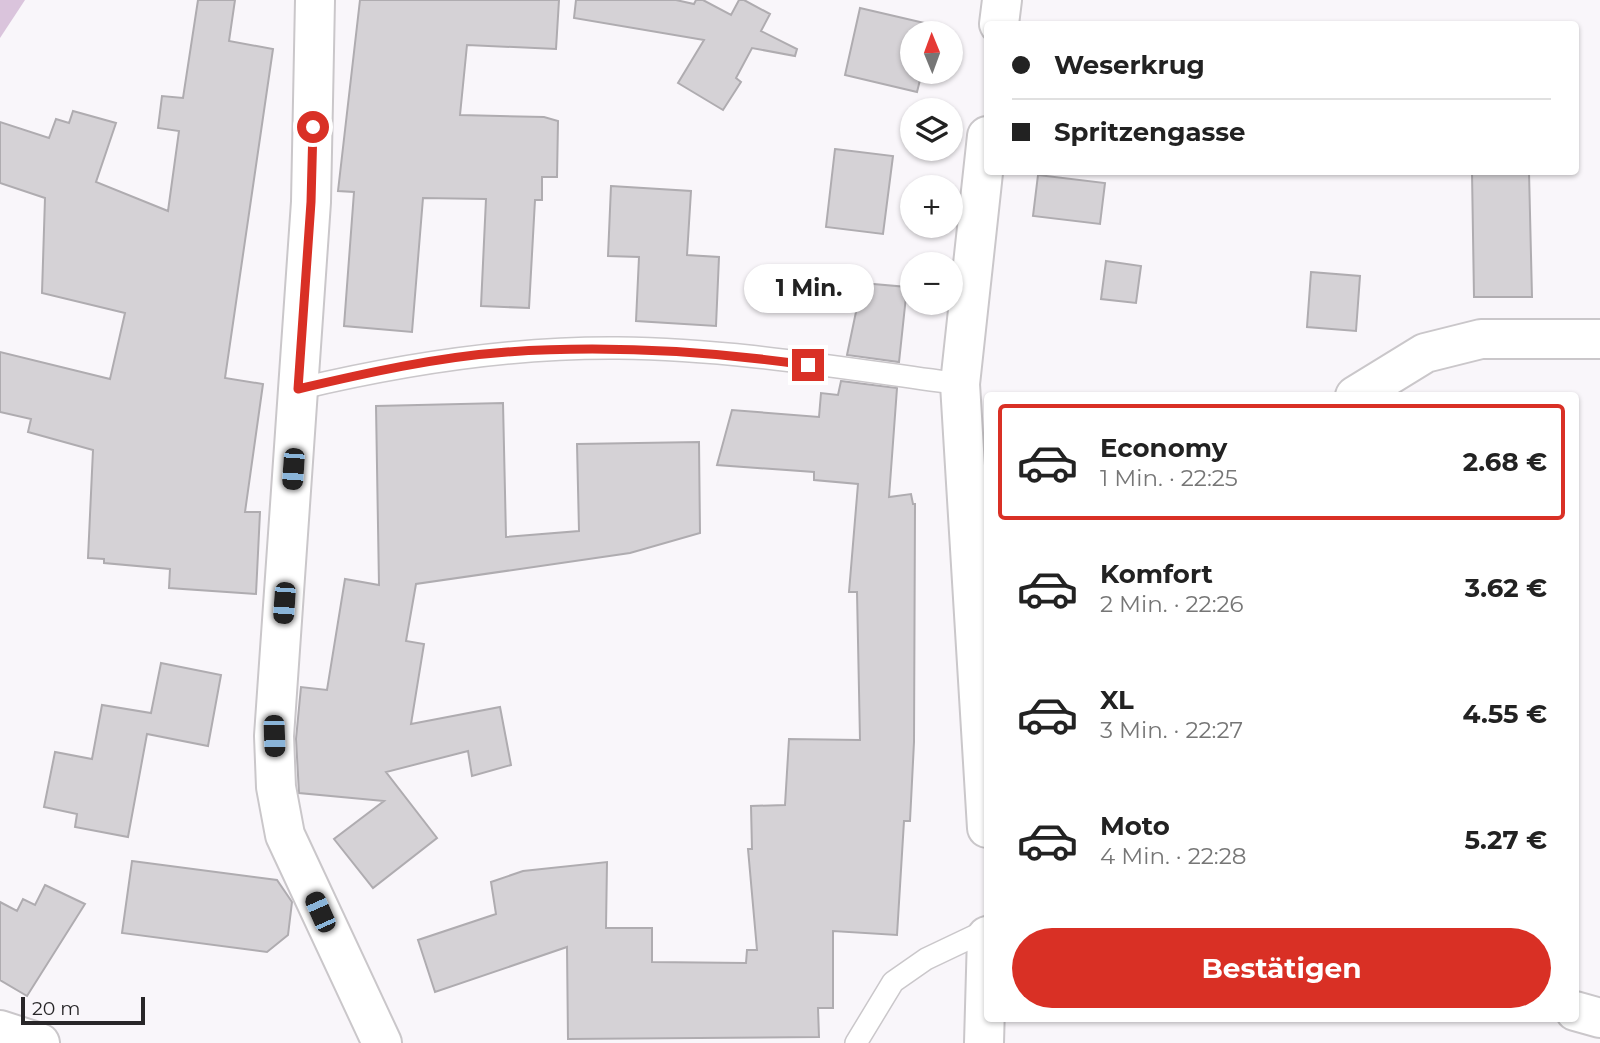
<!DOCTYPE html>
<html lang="de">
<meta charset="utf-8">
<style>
:root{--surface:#fff;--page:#f2f2f2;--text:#222;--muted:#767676;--line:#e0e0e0;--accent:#d93025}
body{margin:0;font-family:Montserrat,sans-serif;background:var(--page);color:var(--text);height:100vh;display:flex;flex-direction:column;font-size:26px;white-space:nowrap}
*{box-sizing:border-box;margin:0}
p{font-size:23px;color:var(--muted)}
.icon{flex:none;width:38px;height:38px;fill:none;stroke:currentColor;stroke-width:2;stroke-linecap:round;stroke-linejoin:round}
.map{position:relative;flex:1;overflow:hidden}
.drawer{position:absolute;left:984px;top:392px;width:595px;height:630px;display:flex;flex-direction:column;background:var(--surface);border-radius:7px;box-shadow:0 2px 5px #0004}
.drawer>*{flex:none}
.guide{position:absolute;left:984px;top:21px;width:595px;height:154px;border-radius:7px;box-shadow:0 2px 5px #0004;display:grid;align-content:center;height:154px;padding:0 28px;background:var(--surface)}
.needle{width:46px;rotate:359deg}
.fabs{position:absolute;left:900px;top:21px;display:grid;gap:14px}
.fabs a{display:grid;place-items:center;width:63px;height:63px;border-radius:50%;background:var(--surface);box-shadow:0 2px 5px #0004;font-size:35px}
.scale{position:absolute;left:21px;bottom:18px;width:124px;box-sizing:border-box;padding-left:7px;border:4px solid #282628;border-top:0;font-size:19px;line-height:24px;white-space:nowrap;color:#282628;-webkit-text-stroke:5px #f9f6fa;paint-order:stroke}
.end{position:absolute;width:32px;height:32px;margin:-16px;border:9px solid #d93025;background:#fff;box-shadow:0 0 0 4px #fff}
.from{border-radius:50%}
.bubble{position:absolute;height:49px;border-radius:24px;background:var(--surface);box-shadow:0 2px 5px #0004;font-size:23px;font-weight:700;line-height:49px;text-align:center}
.car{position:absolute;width:21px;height:42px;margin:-21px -10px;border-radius:9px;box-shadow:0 0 5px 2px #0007;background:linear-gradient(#222 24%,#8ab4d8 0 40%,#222 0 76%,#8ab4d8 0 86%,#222 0)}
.guide b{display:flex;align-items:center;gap:24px;height:66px;font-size:26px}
.guide b+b{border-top:2px solid var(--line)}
.guide i{width:18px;height:18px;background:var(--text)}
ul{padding:12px 0 0;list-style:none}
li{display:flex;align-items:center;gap:21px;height:116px;margin:0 14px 10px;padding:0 14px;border:4px solid transparent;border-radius:7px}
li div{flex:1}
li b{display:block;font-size:26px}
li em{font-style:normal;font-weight:700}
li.current{border-color:var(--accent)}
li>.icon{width:63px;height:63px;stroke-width:1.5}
.action{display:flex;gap:14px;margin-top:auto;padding:14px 28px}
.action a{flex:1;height:80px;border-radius:42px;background:var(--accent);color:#fff;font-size:28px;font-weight:700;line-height:80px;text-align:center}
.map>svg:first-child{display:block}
</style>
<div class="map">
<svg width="1600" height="1043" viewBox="0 0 1600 1043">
<rect width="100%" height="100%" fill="#f9f6fa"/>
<path fill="#dac4dc" d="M 0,0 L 25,0 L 0,38 Z"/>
<path fill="#d5d2d6" stroke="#afacb0" stroke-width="2" d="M 198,0 L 235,0 L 229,41 L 273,49 L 225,378 L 263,384 L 245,512 L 260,512 L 256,594 L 169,588 L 170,569 L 104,563 L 104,559 L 88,558 L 93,450 L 28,432 L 31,419 L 0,412 L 0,352 L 110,379 L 125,313 L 42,293 L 45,198 L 0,183 L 0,122 L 49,138 L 56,119 L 69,123 L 73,111 L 116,123 L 96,182 L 168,211 L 179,131 L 158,128 L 162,96 L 183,98 Z
M 360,0 L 559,0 L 556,49 L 467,45 L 460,115 L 544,117 L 558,121 L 557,177 L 542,177 L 542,200 L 535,200 L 529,308 L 481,306 L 486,199 L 423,198 L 412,332 L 344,326 L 354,192 L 338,191 Z
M 576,0 L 676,0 L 694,4 L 696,0 L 703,0 L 731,15 L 739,0 L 744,0 L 770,14 L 761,31 L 797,49 L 795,56 L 752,48 L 736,78 L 741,82 L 723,110 L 678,83 L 704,40 L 574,18 Z
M 860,8 L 933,25 L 931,33 L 912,33 L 912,72 L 922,72 L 917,92 L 845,75 Z
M 835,149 L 893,156 L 883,234 L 826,227 Z
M 1472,172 L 1529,172 L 1532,297 L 1474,297 Z
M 1038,175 L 1105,183 L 1100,224 L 1033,216 Z
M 611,186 L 691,191 L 687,255 L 719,257 L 716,326 L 636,321 L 639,257 L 608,256 Z
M 1106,261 L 1141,266 L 1136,303 L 1101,299 Z
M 1311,272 L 1360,276 L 1356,331 L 1307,327 Z
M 862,283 L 907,287 L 899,362 L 847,355 Z
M 841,381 L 897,388 L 889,497 L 911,494 L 913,504 L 915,504 L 914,742 L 910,821 L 904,821 L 897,935 L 833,931 L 833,1008 L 818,1008 L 819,1037 L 568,1039 L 567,947 L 435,992 L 418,940 L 496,914 L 491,882 L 523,871 L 607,862 L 606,928 L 652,928 L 652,962 L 746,963 L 747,950 L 757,950 L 748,849 L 752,849 L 751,806 L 785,805 L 789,739 L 860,740 L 857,592 L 849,592 L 858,484 L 814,480 L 814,472 L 717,465 L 732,410 L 819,417 L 821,393 L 838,395 Z
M 503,403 L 506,537 L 579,531 L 577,444 L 699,442 L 700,533 L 630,553 L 416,584 L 406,641 L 424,644 L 411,724 L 500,707 L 511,765 L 472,776 L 468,751 L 386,772 L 437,838 L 373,888 L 334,839 L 384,801 L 299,793 L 296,739 L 301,687 L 327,690 L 345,579 L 379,585 L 376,406 Z
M 161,663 L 221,675 L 208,746 L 147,734 L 128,837 L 75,827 L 77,814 L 44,807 L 55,752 L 92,759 L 102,705 L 151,713 Z
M 132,861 L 277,880 L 292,902 L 288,935 L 267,952 L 122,933 Z
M 45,885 L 85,904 L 27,996 L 0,980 L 0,902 L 17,911 L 23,899 L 35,905 Z"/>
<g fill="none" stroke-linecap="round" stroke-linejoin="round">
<defs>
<path id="service" d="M 298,389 C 403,364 510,347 618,348 C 733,349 847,369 960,384
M 856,1043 L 893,982 L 926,959 L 987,930"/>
<path id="minor" d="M 315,0 L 311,202 L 274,736 L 276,787 L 285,835 L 382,1043
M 999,24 L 1002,0
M 987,136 L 960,384 L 987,828
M 1355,396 L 1425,353 L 1481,339 L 1600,339
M 1575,1011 L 1600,1018
M 0,1030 L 40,1043
M 984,1043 L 987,936"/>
</defs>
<use href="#service" stroke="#cac7ca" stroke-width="24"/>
<use href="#minor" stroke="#cac7ca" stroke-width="42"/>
<use href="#service" stroke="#fff" stroke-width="21"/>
<use href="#minor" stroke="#fff" stroke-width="38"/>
</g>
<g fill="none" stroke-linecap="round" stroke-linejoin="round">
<path stroke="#d93025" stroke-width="9" d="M 313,127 L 311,202 L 298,389 C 366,373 437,357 507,352 C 608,345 708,351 808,365"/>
</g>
</svg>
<div class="fabs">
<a><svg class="needle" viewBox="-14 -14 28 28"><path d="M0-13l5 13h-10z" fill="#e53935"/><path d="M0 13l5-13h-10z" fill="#767676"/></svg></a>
<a><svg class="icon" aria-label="layers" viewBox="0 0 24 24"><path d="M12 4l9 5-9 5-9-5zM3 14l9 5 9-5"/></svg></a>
<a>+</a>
<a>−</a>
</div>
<div class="scale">20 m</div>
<i class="end from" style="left:313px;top:127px"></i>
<i class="end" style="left:808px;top:365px"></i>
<div class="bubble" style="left:744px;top:264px;width:130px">1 Min.</div>
<i class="car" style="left:293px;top:469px;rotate:184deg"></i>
<i class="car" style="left:284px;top:603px;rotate:184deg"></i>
<i class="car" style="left:274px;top:736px;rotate:178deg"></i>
<i class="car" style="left:320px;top:912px;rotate:336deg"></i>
<div class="guide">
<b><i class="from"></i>Weserkrug</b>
<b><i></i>Spritzengasse</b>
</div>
<section class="drawer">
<ul>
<li class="current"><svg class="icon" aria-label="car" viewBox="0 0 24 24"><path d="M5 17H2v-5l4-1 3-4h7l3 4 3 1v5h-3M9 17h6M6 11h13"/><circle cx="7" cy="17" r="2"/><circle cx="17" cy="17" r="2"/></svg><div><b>Economy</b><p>1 Min. · 22:25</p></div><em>2.68 €</em></li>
<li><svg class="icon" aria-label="car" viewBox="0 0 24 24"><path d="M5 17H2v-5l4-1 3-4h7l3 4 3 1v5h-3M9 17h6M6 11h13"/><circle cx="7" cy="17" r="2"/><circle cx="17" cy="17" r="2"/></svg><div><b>Komfort</b><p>2 Min. · 22:26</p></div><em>3.62 €</em></li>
<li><svg class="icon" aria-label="car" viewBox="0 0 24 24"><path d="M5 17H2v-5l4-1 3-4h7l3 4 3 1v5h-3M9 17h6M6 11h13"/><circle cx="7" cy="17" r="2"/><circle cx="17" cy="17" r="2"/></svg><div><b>XL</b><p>3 Min. · 22:27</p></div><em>4.55 €</em></li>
<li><svg class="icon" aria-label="car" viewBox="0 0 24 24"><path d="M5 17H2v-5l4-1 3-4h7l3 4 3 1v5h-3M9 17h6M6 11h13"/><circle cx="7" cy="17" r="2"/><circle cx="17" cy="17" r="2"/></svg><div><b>Moto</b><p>4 Min. · 22:28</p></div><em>5.27 €</em></li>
</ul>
<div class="action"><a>Bestätigen</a></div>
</section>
</div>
